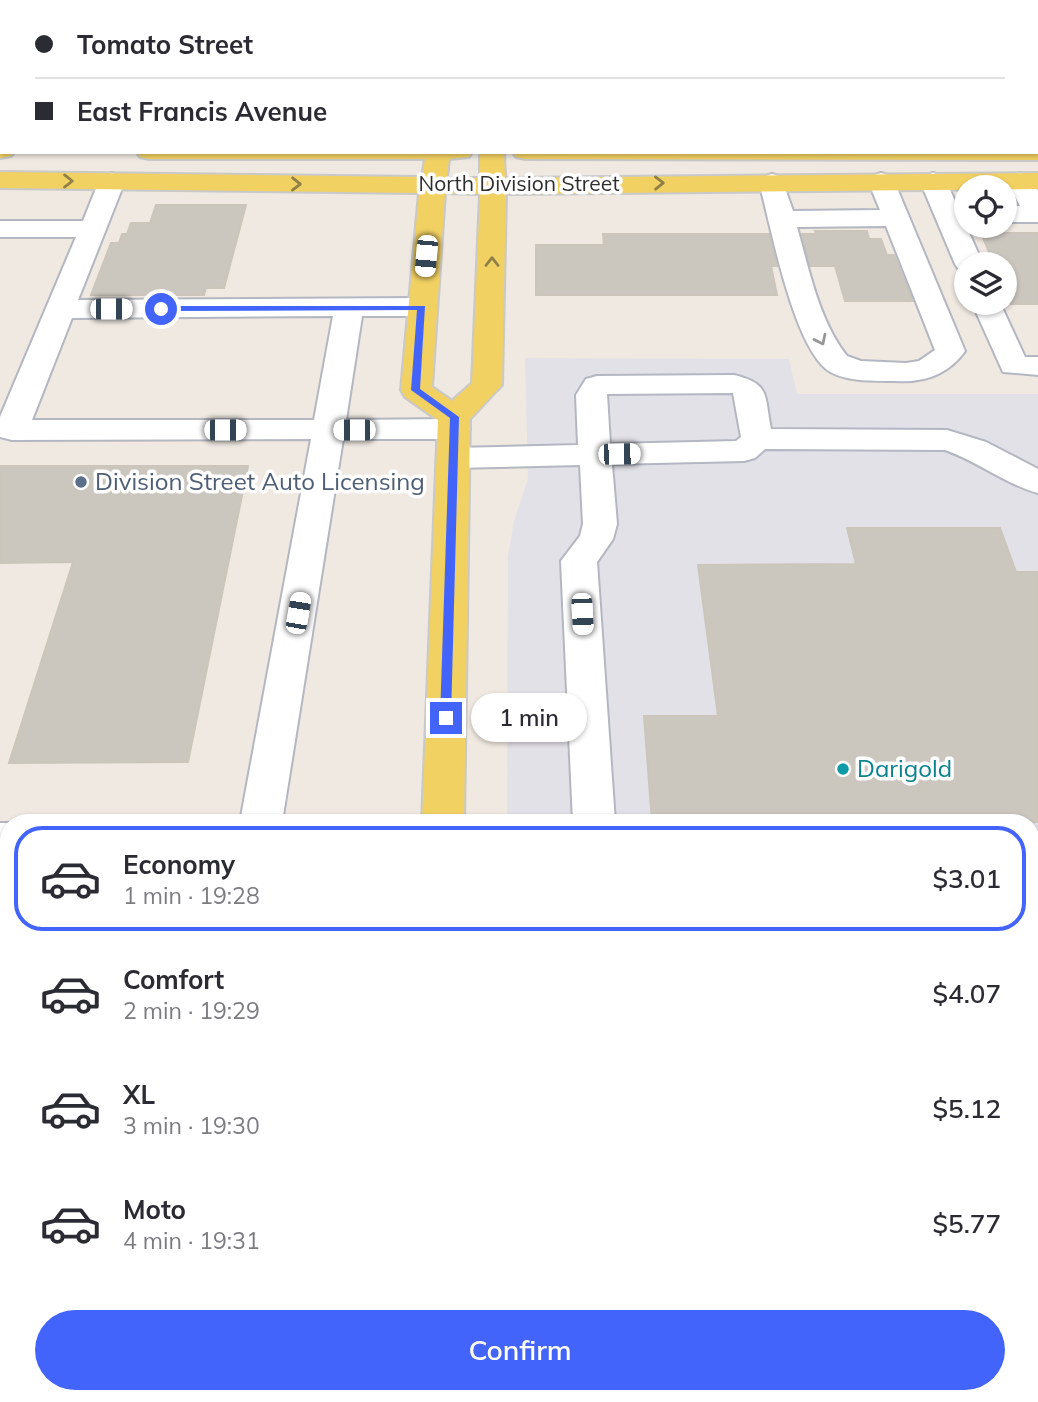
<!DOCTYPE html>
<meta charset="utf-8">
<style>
:root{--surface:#fff;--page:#f2f2f3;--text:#2b2b33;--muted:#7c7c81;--line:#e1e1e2;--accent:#4264fb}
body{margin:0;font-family:Mulish,sans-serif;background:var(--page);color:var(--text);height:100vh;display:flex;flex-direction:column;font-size:26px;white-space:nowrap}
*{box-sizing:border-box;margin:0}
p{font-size:23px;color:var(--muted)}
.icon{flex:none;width:38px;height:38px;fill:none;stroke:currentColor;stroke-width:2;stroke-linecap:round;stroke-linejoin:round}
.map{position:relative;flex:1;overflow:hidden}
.side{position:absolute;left:0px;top:814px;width:1040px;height:590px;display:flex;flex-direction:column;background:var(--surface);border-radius:28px 28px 0 0;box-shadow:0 2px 5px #0004}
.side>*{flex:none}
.top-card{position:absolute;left:0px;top:0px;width:1040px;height:154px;box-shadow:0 2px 5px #0004;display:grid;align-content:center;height:154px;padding:0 35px;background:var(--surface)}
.fabs{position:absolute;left:954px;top:175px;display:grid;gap:14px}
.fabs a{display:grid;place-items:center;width:63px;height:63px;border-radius:50%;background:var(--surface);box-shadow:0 2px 5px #0004;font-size:35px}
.end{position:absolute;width:32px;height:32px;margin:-16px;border:9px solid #4264fb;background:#fff;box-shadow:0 0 0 4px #fff}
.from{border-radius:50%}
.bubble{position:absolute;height:49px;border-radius:24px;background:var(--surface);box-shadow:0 2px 5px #0004;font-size:23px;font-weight:600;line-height:49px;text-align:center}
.car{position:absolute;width:21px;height:42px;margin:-21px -10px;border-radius:9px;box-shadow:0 0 5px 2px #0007;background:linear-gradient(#fff 24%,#345 0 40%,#fff 0 76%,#345 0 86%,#fff 0)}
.top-card b{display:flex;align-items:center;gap:24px;height:66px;font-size:26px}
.top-card b+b{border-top:2px solid var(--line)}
.top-card i{width:18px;height:18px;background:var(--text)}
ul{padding:12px 0 0;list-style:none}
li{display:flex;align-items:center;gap:21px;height:105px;margin:0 14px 10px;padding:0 21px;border:4px solid transparent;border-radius:28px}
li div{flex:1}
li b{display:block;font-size:26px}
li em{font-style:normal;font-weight:600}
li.on{border-color:var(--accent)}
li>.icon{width:63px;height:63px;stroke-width:1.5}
.action{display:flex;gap:14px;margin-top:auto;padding:14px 35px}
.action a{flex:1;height:80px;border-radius:42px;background:var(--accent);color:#fff;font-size:28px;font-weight:600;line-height:80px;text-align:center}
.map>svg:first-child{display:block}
</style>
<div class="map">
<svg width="1038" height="1402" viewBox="0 0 1038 1402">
<rect width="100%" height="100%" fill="#efe9e1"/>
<path fill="#e3e1e8" d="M 525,358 L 789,359 L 797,394 L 1038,394 L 1038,1402 L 503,1402 L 503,1395 L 1031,1395 L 1031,822 L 507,822 L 508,556 L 514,521 L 528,479 Z"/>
<path fill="#cbc7bf" stroke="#cbc5ba" stroke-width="2" d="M 156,205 L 246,205 L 224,288 L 206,288 L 204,295 L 91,295 L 111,243 L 119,243 L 122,234 L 127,234 L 131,223 L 150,223 Z
M 815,231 L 867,231 L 869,239 L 881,239 L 887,255 L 894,255 L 913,301 L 845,301 L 835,266 L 810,266 L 802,234 L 816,234 Z
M 981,233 L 1038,233 L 1038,304 L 1011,304 L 1004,289 L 1004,264 L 994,264 Z
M 603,234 L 769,234 L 777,266 L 771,266 L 777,295 L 536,295 L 536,245 L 604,245 Z
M 0,466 L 248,466 L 188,762 L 9,763 L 73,562 L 0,563 Z
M 847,528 L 1000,528 L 1016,572 L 1038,572 L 1038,822 L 652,822 L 644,716 L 718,716 L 698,565 L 856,564 Z"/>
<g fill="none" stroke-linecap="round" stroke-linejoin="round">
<defs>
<path id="minor" d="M 156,0 L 178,0 L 156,2 Z
M 254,0 L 274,0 L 275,2 L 253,2 Z
M 360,0 L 380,0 L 381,2 L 359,2 Z
M 0,106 L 2,106 L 2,120 L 0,120 Z
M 112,173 L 121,176 L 125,181 L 78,300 L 422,298 L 432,301 L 436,307 L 432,313 L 422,316 L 362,316 L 346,420 L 454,419 L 465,422 L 470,429 L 465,436 L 454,439 L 343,439 L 282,822 L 240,822 L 311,439 L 12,440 L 0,437 L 0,417 L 76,237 L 0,237 L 0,221 L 83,221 L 99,181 L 103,176 ZM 333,316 L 314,420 L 32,420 L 72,318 Z
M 881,173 L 890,176 L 894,181 L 965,351 C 948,375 923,383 894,381 C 875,381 842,382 826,369 C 792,340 771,227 759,182 L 763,177 L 772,174 L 781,177 L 793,211 L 880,210 L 868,181 L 872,176 ZM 886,226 L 935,350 L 919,361 L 906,363 L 861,361 L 847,356 C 819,321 809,269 797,227 Z
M 933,173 L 942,176 L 946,181 L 983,264 L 966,264 L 966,272 L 959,270 L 955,264 L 920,181 L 924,176 Z
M 1020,173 L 1029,176 L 1038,191 L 1038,222 L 1004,222 L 1004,206 L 1020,206 L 1007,181 L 1011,176 Z
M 972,303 L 1000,303 L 1025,357 L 1038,357 L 1038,375 L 1003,372 Z
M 734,375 C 771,384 764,395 771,429 L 947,430 L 986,442 L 1038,469 L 1038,493 C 1005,484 977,461 945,450 L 765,449 L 755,458 L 744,461 L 612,464 L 617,524 L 613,539 L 597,562 L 615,822 L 573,822 L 561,561 L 580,536 L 583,524 L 580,465 L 453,468 L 442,465 L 437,458 L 442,451 L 453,448 L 578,445 L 576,395 L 586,379 L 597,376 ZM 733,393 L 741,437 L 736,441 L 610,444 L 607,394 Z
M 0,823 L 9,823 L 9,857 L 0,857 Z
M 0,940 L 9,940 L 9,978 L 0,978 Z
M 1031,1322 L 1038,1322 L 1038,1376 L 1031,1376 Z
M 146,1395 L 202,1395 L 201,1402 L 145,1402 Z
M 598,1395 L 654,1395 L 654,1402 L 598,1402 Z"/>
<path id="major" d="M 447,0 L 468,0 L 446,2 Z
M 486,0 L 508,0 L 508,2 L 486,2 Z
M 0,144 L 2,152 L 14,152 L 11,156 L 0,158 Z
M 1038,146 L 1038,160 L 525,159 L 516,157 L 513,152 L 1038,152 Z
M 137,152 L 472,152 L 469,157 L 449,159 L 447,178 L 480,178 L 480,152 L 504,152 L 505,178 L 1038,173 L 1038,189 L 506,194 L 502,385 L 470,419 L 464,822 L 422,822 L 438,420 L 405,397 L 401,390 L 419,193 L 0,188 L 0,172 L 422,177 L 425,159 L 149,159 L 140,157 ZM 445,193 L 480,194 L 472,383 L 452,401 L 432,387 Z
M 388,1395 L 444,1395 L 443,1402 L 387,1402 Z"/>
</defs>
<use href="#minor" stroke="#b4b7c1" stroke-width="4"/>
<use href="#major" stroke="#c9c9c9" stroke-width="4"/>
<use href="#minor" fill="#fff" fill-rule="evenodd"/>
<use href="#major" fill="#f2d163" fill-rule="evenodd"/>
</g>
<defs><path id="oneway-chevron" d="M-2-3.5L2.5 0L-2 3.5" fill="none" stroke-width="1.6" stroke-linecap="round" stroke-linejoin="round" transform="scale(1.75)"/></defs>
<g stroke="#908048">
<use href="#oneway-chevron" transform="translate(68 181)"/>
<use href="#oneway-chevron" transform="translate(659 183) rotate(-1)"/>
<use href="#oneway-chevron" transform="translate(296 184) rotate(1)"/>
<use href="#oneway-chevron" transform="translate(492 262) rotate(-90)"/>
</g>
<use stroke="#969696" href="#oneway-chevron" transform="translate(821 340) rotate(64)"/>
<path fill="#4264fb" d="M 425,306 L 420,389 L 459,417 L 451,718 L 446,723 L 440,718 L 450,418 L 411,390 L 417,310 L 161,311 L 156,309 L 161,306 Z"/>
<circle fill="#5c6f8a" stroke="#fff" stroke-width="2.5" cx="81" cy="482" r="7"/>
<circle fill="#0f9aa8" stroke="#fff" stroke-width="2.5" cx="843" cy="769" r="7"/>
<g text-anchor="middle" stroke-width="7" stroke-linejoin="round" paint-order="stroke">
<g font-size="21" fill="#2e2e2e" stroke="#fff">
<text x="519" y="191">North Division Street</text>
</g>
<g font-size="24" fill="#4e5e75" stroke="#fff" text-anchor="start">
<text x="95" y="490">Division Street Auto Licensing</text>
</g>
<g font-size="24" fill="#0d838f" stroke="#fff" text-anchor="start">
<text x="857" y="777">Darigold</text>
</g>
</g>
</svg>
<div class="fabs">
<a><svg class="icon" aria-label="locate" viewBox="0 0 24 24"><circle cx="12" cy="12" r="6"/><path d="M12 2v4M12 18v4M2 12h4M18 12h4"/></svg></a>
<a><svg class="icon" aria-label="layers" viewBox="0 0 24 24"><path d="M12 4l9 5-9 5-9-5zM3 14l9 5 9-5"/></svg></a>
</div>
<i class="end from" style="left:161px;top:309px"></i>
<i class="end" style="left:446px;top:718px"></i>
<div class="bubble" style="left:471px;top:693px;width:116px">1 min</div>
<i class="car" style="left:426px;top:256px;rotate:185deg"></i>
<i class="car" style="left:111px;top:309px;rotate:90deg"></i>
<i class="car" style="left:225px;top:430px;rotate:90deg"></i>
<i class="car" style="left:354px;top:430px;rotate:270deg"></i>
<i class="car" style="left:619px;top:454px;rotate:89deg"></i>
<i class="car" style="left:298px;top:613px;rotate:10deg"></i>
<i class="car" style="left:582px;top:614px;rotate:177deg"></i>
<div class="top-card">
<b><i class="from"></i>Tomato Street</b>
<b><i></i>East Francis Avenue</b>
</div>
<section class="side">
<ul>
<li class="on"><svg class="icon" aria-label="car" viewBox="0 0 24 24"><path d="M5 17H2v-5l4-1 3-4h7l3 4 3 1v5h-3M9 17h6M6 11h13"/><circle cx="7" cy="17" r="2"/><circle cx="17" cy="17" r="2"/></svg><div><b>Economy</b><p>1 min · 19:28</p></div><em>$3.01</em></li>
<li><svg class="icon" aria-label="car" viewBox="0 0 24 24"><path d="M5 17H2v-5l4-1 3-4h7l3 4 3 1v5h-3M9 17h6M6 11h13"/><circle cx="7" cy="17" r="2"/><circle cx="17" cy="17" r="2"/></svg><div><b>Comfort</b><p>2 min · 19:29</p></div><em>$4.07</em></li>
<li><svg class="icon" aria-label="car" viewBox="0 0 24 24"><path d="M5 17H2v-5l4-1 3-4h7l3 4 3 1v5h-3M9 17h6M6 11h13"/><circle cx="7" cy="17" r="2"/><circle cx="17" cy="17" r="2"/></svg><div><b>XL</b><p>3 min · 19:30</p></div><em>$5.12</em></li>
<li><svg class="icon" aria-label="car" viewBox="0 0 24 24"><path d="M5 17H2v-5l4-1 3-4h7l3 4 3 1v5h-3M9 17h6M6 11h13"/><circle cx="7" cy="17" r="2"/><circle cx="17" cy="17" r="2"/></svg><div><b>Moto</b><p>4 min · 19:31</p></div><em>$5.77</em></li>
</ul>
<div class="action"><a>Confirm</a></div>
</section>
</div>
